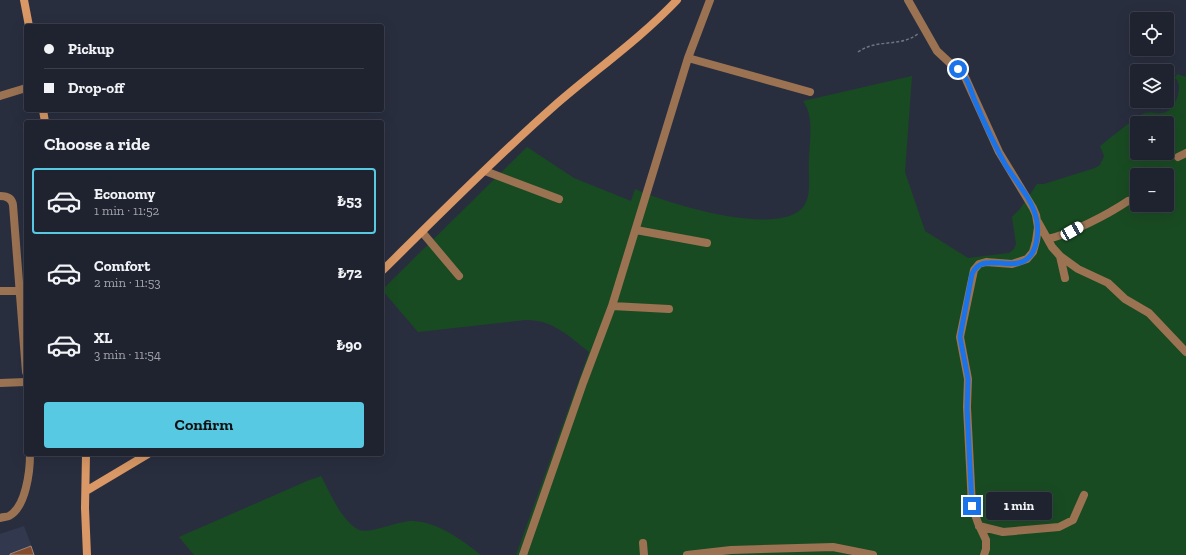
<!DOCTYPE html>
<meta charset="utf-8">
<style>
:root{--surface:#1f222f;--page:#272a37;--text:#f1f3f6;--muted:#a1a4aa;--line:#3c3f4b;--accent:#57c9e2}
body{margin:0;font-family:"Zilla Slab",serif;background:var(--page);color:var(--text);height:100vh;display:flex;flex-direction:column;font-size:15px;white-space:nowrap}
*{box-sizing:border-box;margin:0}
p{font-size:13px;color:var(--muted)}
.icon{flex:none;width:22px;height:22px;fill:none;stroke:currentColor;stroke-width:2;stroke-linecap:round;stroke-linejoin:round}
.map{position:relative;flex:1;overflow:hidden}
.sheet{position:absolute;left:24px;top:120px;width:360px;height:336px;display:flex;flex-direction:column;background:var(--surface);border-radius:4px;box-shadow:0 4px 16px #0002,0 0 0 1px var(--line)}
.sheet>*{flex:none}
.hud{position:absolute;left:24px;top:24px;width:360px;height:88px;border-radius:4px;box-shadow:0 4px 16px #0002,0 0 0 1px var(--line);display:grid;align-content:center;height:88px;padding:0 20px;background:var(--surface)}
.buttons{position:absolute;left:1130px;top:12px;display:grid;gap:8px}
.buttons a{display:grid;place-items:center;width:44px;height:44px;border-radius:4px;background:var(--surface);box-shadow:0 4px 16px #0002,0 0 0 1px var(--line);font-size:20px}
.end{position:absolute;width:18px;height:18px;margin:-9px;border:5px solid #1a73e8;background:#fff;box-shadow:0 0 0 2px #fff}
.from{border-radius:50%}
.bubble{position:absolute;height:28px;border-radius:4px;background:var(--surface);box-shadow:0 4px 16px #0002,0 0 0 1px var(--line);font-size:13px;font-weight:800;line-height:28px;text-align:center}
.car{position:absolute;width:12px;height:24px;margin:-12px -6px;border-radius:5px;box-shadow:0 0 3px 1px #0007;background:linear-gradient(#fff 24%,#345 0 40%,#fff 0 76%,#345 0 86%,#fff 0)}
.hud b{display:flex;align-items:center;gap:14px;height:38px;font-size:15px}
.hud b+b{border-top:1px solid var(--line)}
.hud i{width:10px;height:10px;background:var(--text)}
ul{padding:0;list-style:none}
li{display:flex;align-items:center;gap:12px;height:66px;margin:0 8px 6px;padding:0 12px;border:2px solid transparent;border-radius:4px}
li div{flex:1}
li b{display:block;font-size:15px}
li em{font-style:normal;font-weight:800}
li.current{border-color:var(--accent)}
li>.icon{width:36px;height:36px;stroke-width:1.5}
h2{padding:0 20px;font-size:18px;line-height:48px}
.action{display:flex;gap:8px;margin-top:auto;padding:8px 20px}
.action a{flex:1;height:46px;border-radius:4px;background:var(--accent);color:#111;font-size:16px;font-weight:800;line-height:46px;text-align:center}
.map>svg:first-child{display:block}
</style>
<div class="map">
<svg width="1186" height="555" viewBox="0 0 1186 555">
<rect width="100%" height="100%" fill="#292e3f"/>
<path fill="#32384e" d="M 24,526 L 35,555 L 0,555 L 0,534 Z"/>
<path fill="#194b22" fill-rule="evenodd" d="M 1177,74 L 1186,77 L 1186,555 L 516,555 L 589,352 C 569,336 552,319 525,320 L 418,332 L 382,290 L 527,147 L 574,178 L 631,201 L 635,189 C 666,203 780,239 804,206 C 812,195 808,174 809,161 C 809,142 815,117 803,101 L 912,76 L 905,172 L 925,231 L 968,258 L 1009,253 L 1014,249 L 1016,244 L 1012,217 L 1020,209 L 1037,184 L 1044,184 L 1095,168 L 1100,165 L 1104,156 L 1100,146 C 1108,140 1138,115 1145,113 C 1152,111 1160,115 1166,112 C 1176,108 1184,85 1175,78 ZM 1137,123 L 1167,123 L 1167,153 L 1137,153 ZM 1137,175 L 1167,175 L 1167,205 L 1137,205 Z
M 321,476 C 331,494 339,517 357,529 C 367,536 399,520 413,521 C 438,522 462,540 481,555 L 194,555 L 179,537 L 307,481 Z"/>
<path fill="#854b2a" stroke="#9b867b" d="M 31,546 L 34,555 L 10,555 L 10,554 Z"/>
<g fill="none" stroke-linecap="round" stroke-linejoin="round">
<path stroke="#6f7382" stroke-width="1.5" stroke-dasharray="3 2" stroke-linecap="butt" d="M 858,52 C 878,38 898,48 918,34"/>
<path stroke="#9b7353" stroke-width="8" d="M 908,0 L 937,51 L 965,77 L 999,152 L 1033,208 L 1036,215 L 1038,227 L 1036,241 L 1033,252 L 1027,259 L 1012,264 L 986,262 L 979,264 L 974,270 L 960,337 L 968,379 L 967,407 L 972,506 L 978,523 L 986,540 L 986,549 L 984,555
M 688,58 L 810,92
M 0,96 L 26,88
M 1178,157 L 1186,153
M 485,171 L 559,199
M 0,196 C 7,196 12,198 13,205 L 26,372
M 1038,222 L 1052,247 L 1060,256 L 1078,269 L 1108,283 L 1125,299 L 1149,313 L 1186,352
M 636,230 L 707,243
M 422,232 L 459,276
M 1048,239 C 1072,233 1107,215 1128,201
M 1060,256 L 1065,278
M 0,291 L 19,291
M 612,306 L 669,309
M 0,383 L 26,382
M 0,518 C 3,517 7,517 9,516 C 26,507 30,471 30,454
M 979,526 L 1003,532 L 1059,527 L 1073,520 L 1084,495
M 643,543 L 644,555
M 523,555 L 583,383 L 612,306 L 688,58 L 710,0
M 687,555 L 731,550 L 833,547 L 873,555"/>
<path stroke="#d99865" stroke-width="8" d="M 24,0 L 29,26
M 43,110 L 45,122
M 382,271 C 438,216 494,159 553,107 C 594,71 639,40 677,0
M 86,454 L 85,508 L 87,555
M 86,491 L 148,454"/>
</g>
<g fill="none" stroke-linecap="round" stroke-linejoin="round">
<path stroke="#1a73e8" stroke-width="5" d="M 958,69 C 968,78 970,89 975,101 C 984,122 994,144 1005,164 C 1015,181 1031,197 1036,217 C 1039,228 1038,245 1031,255 C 1015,276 983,249 972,274 L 960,337 L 968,379 L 967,408 L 972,506"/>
</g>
</svg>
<div class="buttons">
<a><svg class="icon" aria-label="locate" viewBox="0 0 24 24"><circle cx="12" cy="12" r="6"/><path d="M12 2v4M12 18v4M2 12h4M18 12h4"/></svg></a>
<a><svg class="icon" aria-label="layers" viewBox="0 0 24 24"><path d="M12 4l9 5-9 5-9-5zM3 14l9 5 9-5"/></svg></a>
<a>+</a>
<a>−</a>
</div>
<i class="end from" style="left:958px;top:69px"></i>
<i class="end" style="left:972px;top:506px"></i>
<div class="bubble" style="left:986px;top:492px;width:66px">1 min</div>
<i class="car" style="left:1072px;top:231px;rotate:60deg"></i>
<div class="hud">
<b><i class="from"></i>Pickup</b>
<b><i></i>Drop-off</b>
</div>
<section class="sheet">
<h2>Choose a ride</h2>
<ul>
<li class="current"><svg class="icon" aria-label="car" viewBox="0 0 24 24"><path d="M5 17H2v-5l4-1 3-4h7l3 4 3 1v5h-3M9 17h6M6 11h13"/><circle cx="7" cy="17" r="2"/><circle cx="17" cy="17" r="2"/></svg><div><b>Economy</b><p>1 min · 11:52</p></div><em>₺53</em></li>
<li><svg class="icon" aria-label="car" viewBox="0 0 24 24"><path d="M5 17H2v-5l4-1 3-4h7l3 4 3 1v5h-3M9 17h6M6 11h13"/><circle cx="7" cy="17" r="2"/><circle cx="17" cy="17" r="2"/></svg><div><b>Comfort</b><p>2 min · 11:53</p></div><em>₺72</em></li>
<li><svg class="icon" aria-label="car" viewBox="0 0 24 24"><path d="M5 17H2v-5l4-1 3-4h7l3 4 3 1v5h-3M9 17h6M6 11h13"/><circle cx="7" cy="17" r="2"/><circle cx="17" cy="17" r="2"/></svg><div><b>XL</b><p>3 min · 11:54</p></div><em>₺90</em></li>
</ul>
<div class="action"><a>Confirm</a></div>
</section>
</div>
